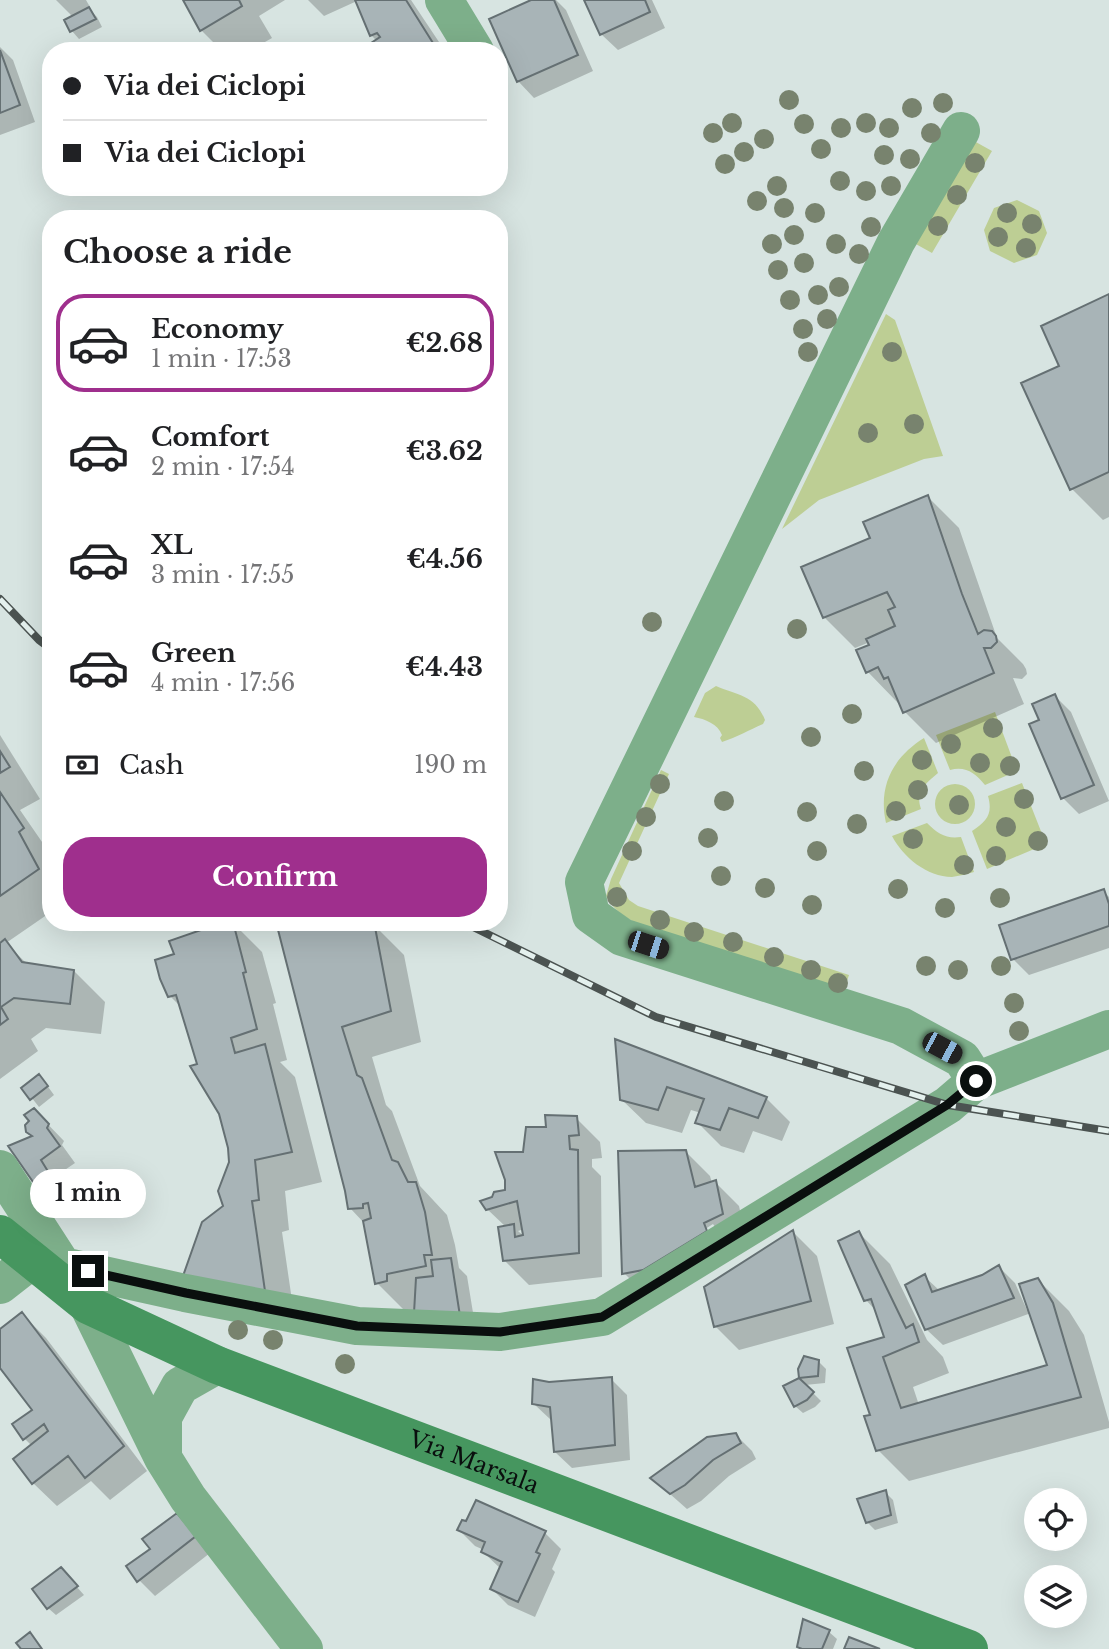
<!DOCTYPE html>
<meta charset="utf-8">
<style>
:root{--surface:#fff;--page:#f6f6f6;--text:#202124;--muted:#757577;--line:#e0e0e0;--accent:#9f2f8d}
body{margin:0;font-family:"Libre Baskerville",serif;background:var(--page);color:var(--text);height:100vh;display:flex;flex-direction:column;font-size:26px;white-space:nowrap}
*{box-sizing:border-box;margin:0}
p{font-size:23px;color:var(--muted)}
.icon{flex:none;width:38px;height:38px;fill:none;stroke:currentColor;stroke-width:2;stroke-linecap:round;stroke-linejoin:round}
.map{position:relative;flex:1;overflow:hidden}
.side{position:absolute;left:42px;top:210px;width:466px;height:721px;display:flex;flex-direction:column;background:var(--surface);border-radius:28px;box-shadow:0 7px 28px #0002}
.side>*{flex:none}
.banner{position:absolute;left:42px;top:42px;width:466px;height:154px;border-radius:28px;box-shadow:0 7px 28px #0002;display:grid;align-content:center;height:154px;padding:0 21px;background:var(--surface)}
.fabs{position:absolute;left:1024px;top:1488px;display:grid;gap:14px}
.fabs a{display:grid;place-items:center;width:63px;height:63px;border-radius:50%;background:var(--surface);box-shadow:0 7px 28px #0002;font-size:35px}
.end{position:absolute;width:32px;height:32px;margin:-16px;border:9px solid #0a0f0e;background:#fff;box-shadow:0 0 0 4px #fff}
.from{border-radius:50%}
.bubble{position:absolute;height:49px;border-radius:24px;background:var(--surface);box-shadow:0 7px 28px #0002;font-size:23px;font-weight:800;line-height:49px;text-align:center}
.car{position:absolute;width:21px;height:42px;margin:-21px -10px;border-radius:9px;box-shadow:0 0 5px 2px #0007;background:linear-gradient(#222 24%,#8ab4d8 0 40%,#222 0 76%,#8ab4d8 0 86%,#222 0)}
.banner b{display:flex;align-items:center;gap:24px;height:66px;font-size:26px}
.banner b+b{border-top:2px solid var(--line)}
.banner i{width:18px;height:18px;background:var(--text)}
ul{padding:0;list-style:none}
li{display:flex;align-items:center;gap:21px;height:98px;margin:0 14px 10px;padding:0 7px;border:4px solid transparent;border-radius:28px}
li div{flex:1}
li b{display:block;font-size:26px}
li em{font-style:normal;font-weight:800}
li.on{border-color:var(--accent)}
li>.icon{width:63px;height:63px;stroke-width:1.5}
h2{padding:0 21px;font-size:32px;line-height:84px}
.pay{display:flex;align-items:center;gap:18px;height:77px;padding:0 21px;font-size:26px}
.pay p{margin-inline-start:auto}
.cta{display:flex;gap:14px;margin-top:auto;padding:14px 21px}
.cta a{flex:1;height:80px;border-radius:28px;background:var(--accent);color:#fff;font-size:28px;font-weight:800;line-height:80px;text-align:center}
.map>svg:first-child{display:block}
</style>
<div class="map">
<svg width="1109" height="1649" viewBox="0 0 1109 1649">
<rect width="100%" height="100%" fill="#d7e4e1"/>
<path fill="#bdce94" d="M 974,141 L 992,151 L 932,253 L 914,243 Z
M 1017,200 L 1039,211 L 1047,233 L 1037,255 L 1014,263 L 990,251 L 984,230 L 994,208 Z
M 886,314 L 895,320 L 943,456 L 924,459 L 819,500 L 782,529 Z
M 716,686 C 739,696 755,695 765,720 L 763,724 C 749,730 737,737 722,742 L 720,738 L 722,735 C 718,724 705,719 694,717 L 705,693 Z
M 995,712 L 1017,771 L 985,785 C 975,773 966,766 950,770 L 936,735 Z
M 924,738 L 938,773 C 925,784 915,792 921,809 L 886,823 C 878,787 892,758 924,738 Z
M 661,770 L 669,774 L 619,883 L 629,900 L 638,906 L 849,975 L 843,993 L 634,922 C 621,915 613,908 606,896 L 611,879 Z
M 1022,783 L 1046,844 L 987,869 L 972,831 C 987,821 993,814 988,796 Z
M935 804a20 20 0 1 1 40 0a20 20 0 1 1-40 0Z
M 927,823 C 938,834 946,839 961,837 L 974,872 C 967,874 959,876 952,877 C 927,877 903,857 892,836 Z"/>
<path fill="#0003" fill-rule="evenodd" d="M 56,0 L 86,0 L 90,7 L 88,8 L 97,17 L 102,27 L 79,39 L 72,31 L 66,21 L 73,17 Z
M 185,0 L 285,0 L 259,16 L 272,38 L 249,51 L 222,51 L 201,30 Z
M 308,0 L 411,0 L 445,51 L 362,51 L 377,41 L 371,35 L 357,1 L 324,16 Z
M 535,0 L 556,0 L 566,10 L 593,71 L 534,98 L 518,81 Z
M 586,0 L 652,0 L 665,28 L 618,50 L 601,34 Z
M 0,47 L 13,60 L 35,122 L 0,135 Z
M 1109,296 L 1109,517 L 1103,520 L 1072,489 L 1023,384 L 1061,366 Z
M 928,497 L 959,528 L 997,638 L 1023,664 L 1026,669 L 1027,674 L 1022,679 L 1013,678 L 1024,704 L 936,743 L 905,712 L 900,702 L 898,703 L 868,672 L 871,646 L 870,642 L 855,648 L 824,617 L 872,539 Z
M 1055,696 L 1071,712 L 1109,801 L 1079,814 L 1063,798 L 1041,721 Z
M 0,735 L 40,799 L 20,810 L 51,855 L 51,861 L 49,863 L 51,867 L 51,912 L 6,943 L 28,965 L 74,971 L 105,1002 L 101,1034 L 46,1028 L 31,1039 L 38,1051 L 0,1079 Z
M 1103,891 L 1109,897 L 1109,948 L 1029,975 L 1013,959 Z
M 232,922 L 262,952 L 276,1003 L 273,1004 L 287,1060 L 280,1062 L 295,1077 L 322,1182 L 285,1191 L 289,1230 L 282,1232 L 295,1321 L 216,1307 L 225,1207 L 231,1163 L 229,1147 L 220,1113 L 200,1066 L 182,1008 L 170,996 L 176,955 Z
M 330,923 L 338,930 L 373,924 L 404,955 L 421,1042 L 372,1057 L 386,1105 L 392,1111 L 420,1186 L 447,1215 L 455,1245 L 459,1268 L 467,1276 L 476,1331 L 408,1314 L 377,1283 L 366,1225 L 350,1208 Z
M 617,1042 L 766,1098 L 790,1122 L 782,1141 L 753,1131 L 744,1153 L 721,1146 L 697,1122 L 701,1113 L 691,1110 L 682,1133 L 646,1123 L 621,1099 Z
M 46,1084 L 54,1095 L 39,1107 L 24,1088 Z
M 34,1110 L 64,1141 L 62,1145 L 75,1163 L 56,1176 L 65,1190 L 61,1200 L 55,1204 L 39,1188 L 34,1137 Z
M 576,1118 L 600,1142 L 602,1158 L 592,1159 L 592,1167 L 601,1176 L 602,1277 L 529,1285 L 505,1261 L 506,1227 L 487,1209 L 507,1191 L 525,1153 L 548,1128 ZM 524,1229 L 526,1238 L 518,1231 Z
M 686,1152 L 710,1176 L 712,1183 L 715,1182 L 739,1206 L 746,1238 L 648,1297 L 624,1273 ZM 713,1224 L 715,1227 L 645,1268 Z
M 793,1232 L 817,1256 L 834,1324 L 739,1350 L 715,1326 Z
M 859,1233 L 890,1264 L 927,1340 L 943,1357 L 949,1373 L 913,1387 L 919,1405 L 1050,1366 L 1031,1313 L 943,1345 L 926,1329 L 925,1277 L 940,1291 L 983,1276 L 999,1267 L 1015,1283 L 1027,1310 L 1030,1309 L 1038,1280 L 1069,1311 L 1084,1335 L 1109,1422 L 1109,1428 L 909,1481 L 878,1450 L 872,1416 L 850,1350 L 887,1338 L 877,1312 L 866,1300 Z
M 22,1314 L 46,1338 L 147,1471 L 110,1500 L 91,1481 L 57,1506 L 33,1483 L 32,1446 L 24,1438 L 35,1410 L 0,1364 L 0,1331 Z
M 818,1361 L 826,1369 L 825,1383 L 805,1385 L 821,1401 L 815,1407 L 803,1413 L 795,1406 L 785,1387 L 801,1379 L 800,1369 Z
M 611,1379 L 627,1395 L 630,1460 L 572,1468 L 555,1452 L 553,1420 L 551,1420 L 534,1404 L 549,1384 Z
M 736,1435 L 752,1451 L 756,1459 L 729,1476 L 701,1501 L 687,1509 L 653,1479 Z
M 885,1492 L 893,1500 L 898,1523 L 875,1530 L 867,1522 Z
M 177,1515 L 210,1553 L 155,1596 L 139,1580 L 152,1550 Z
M 459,1530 L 545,1533 L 561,1549 L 552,1569 L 555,1572 L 535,1617 L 508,1605 L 492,1589 L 501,1569 L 483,1552 L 484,1550 L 475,1546 Z
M 68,1577 L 84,1595 L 56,1615 L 48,1608 Z
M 804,1622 L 829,1632 L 837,1639 L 833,1649 L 801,1649 L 798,1646 Z"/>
<path fill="#a8b4b7" stroke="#657073" stroke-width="2" d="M 183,0 L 239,0 L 242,6 L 200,31 Z
M 355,0 L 406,0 L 438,51 L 359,51 L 380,37 L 377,33 L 370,36 Z
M 531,0 L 554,0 L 578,55 L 517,82 L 489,19 Z
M 584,0 L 645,0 L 650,12 L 600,35 Z
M 89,7 L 96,19 L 70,32 L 64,20 Z
M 0,50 L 20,105 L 0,113 Z
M 1109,294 L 1109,472 L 1070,490 L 1021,383 L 1059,366 L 1041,326 Z
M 928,495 L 962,594 L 978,634 L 984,630 L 992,631 L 996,636 L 997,642 L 991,648 L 984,648 L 994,673 L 903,713 L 888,677 L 884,679 L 878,667 L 866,673 L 856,650 L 869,645 L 866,639 L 895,626 L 888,610 L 895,607 L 887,592 L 823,618 L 801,567 L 870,538 L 863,522 Z
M 1055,694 L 1094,785 L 1061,799 L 1029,724 L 1039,720 L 1032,704 Z
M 0,751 L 10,767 L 0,773 Z
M 0,792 L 24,828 L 19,832 L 39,869 L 0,896 Z
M 1104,889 L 1109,904 L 1109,926 L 1011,960 L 999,925 Z
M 224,922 L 233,922 L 246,972 L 243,973 L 257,1029 L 231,1038 L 235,1053 L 265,1044 L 292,1152 L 255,1160 L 259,1200 L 252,1201 L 265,1291 L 183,1276 L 202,1222 L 223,1206 L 218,1191 L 229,1162 L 228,1148 L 219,1114 L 190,1066 L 197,1064 L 176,995 L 168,997 L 160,979 L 155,960 L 174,954 L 169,941 Z
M 276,922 L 332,922 L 333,928 L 374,922 L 391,1011 L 342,1027 L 357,1075 L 362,1078 L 392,1160 L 398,1162 L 408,1182 L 416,1182 L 425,1212 L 432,1255 L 424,1255 L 426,1266 L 387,1274 L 387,1281 L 375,1284 L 363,1221 L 371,1218 L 368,1203 L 363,1204 L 363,1208 L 348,1209 L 345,1191 Z
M 5,939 L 22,962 L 74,970 L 70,1004 L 14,998 L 1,1007 L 8,1019 L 0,1025 L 0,943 Z
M 615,1039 L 767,1097 L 758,1118 L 729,1108 L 720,1130 L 695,1123 L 704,1099 L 667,1087 L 658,1110 L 620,1100 Z
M 39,1074 L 48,1086 L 30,1100 L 21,1088 Z
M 34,1108 L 49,1124 L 47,1128 L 60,1146 L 41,1160 L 49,1173 L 45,1184 L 38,1189 L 8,1146 L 32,1136 L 26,1132 L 25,1125 L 29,1121 L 24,1115 Z
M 545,1115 L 577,1116 L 579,1135 L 569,1136 L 570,1149 L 578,1150 L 579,1253 L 503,1261 L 498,1227 L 514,1224 L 515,1237 L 523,1235 L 517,1201 L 486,1210 L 480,1201 L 492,1197 L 494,1192 L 505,1190 L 505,1180 L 495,1152 L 523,1152 L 526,1127 L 546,1127 Z
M 686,1150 L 695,1187 L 716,1180 L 723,1214 L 704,1223 L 707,1231 L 643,1270 L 622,1274 L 618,1151 Z
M 793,1230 L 811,1301 L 714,1327 L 704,1287 Z
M 859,1231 L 906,1328 L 913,1324 L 919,1342 L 883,1357 L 901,1408 L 1047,1365 L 1019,1284 L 1038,1278 L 1053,1303 L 1081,1397 L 876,1451 L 864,1416 L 870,1415 L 847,1348 L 884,1337 L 871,1299 L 864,1301 L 838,1241 Z
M 451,1258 L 460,1316 L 414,1313 L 416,1278 L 433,1276 L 431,1260 Z
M 999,1265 L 1014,1298 L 925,1330 L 905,1285 L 925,1274 L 932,1292 L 982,1275 Z
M 22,1312 L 124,1446 L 85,1478 L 68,1456 L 32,1484 L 13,1459 L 48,1431 L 44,1424 L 23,1440 L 12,1424 L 32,1410 L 0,1368 L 0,1329 Z
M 804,1356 L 819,1360 L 818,1376 L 799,1378 L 798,1369 Z
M 612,1377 L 615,1445 L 554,1452 L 550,1407 L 532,1404 L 533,1379 L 549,1382 Z
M 799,1378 L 814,1392 L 807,1400 L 794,1407 L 783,1386 Z
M 736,1433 L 741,1443 L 713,1460 L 685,1485 L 670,1494 L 650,1478 L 707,1437 Z
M 886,1490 L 891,1515 L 866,1523 L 857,1499 Z
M 476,1500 L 546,1531 L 536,1552 L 540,1554 L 518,1602 L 490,1589 L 502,1562 L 481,1552 L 485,1542 L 457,1530 L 462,1520 L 466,1521 Z
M 177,1513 L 196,1536 L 137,1582 L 126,1566 L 150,1549 L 142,1539 Z
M 61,1567 L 78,1586 L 47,1609 L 32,1589 Z
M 803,1619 L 830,1630 L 822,1649 L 802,1649 L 797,1647 Z
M 30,1632 L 42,1649 L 21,1649 L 16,1643 Z
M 849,1637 L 880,1649 L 844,1649 Z"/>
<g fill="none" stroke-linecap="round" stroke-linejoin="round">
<path stroke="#7daf8a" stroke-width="38" d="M 444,0 L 475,51
M 961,131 L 896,242 L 584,882 L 591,915 L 622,937 L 901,1026 L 962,1059 L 976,1081
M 0,1169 L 88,1305 L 163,1458 L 188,1498 L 304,1649
M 36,1263 L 63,1266 L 185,1293 L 357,1326 L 500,1332 L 602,1317 L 948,1105 L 976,1081 L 1109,1029
M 0,1285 L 32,1260
M 163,1458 L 163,1417 L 180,1386 L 217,1365"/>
<path stroke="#46965f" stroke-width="38" id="s1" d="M 0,1234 L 88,1305 L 217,1365 L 969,1649"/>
<defs>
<path id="rail" d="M 0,599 L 39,640 L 51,649
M 463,922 L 656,1017 L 948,1105 L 1109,1131"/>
</defs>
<use href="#rail" stroke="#4b5351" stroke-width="8"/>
<use href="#rail" stroke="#e4f1ee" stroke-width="5" stroke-dasharray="16" stroke-linecap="butt"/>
</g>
<g fill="#78836e">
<circle cx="789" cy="100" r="10"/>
<circle cx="943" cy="103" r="10"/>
<circle cx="912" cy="108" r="10"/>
<circle cx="732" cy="123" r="10"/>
<circle cx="866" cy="123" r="10"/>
<circle cx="804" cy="124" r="10"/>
<circle cx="841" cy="128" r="10"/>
<circle cx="889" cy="128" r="10"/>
<circle cx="713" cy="133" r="10"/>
<circle cx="931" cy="133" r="10"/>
<circle cx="764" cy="139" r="10"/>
<circle cx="821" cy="149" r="10"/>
<circle cx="744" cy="152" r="10"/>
<circle cx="884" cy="155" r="10"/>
<circle cx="910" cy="159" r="10"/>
<circle cx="975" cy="163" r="10"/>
<circle cx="725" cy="164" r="10"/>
<circle cx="840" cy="181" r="10"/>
<circle cx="777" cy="186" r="10"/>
<circle cx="891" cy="186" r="10"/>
<circle cx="866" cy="191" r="10"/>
<circle cx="957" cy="195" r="10"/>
<circle cx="757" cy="201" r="10"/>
<circle cx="784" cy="208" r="10"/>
<circle cx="815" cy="213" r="10"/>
<circle cx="1007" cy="213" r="10"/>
<circle cx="1032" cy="224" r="10"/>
<circle cx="938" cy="226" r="10"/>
<circle cx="871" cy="227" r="10"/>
<circle cx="794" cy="235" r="10"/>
<circle cx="998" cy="237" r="10"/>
<circle cx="772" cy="244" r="10"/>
<circle cx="836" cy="244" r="10"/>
<circle cx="1026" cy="248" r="10"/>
<circle cx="859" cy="254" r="10"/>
<circle cx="804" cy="263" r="10"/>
<circle cx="778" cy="270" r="10"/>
<circle cx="839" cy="287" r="10"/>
<circle cx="818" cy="295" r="10"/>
<circle cx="790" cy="300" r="10"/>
<circle cx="827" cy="319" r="10"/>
<circle cx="803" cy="329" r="10"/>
<circle cx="808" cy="352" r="10"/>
<circle cx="892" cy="352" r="10"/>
<circle cx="914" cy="424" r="10"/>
<circle cx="868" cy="433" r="10"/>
<circle cx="652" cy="622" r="10"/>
<circle cx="797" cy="629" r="10"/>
<circle cx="852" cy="714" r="10"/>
<circle cx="993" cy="728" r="10"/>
<circle cx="811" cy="737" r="10"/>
<circle cx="951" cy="744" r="10"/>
<circle cx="922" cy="760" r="10"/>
<circle cx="980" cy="763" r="10"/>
<circle cx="1010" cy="766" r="10"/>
<circle cx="864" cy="771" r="10"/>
<circle cx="660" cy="784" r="10"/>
<circle cx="918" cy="790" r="10"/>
<circle cx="1024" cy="799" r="10"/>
<circle cx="724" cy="801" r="10"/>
<circle cx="959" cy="805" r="10"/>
<circle cx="896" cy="811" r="10"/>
<circle cx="807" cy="812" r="10"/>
<circle cx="646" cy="817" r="10"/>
<circle cx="857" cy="824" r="10"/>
<circle cx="1006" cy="827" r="10"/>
<circle cx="708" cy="838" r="10"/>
<circle cx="913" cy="839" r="10"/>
<circle cx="1038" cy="841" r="10"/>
<circle cx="632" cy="851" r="10"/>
<circle cx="817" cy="851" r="10"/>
<circle cx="996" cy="856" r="10"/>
<circle cx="964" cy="865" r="10"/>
<circle cx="721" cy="876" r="10"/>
<circle cx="765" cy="888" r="10"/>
<circle cx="898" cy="889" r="10"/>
<circle cx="617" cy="897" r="10"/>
<circle cx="1000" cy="898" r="10"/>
<circle cx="812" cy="905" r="10"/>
<circle cx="945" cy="908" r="10"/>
<circle cx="660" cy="920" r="10"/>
<circle cx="694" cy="932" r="10"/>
<circle cx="733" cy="942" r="10"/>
<circle cx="774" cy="957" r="10"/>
<circle cx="926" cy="966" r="10"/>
<circle cx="1001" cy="966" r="10"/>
<circle cx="811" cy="970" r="10"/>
<circle cx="958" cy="970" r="10"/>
<circle cx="838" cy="983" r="10"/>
<circle cx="1014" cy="1003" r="10"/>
<circle cx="1019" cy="1031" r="10"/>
<circle cx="238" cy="1330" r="10"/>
<circle cx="273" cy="1340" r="10"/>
<circle cx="345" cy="1364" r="10"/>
</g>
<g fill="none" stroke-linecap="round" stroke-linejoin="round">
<path stroke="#0a0f0e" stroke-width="9" d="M 88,1271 L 186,1293 L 357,1326 L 500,1332 L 602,1317 L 947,1105 L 976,1081"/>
</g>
<g text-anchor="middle" stroke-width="5" stroke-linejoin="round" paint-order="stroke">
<g font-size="23" fill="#0a0f0e" stroke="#e4f1ee">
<text dy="8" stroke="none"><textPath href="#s1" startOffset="530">Via Marsala</textPath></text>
</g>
</g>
</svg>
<div class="fabs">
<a><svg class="icon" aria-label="locate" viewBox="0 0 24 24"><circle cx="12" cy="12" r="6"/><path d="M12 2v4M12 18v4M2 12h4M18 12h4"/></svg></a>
<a><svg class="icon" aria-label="layers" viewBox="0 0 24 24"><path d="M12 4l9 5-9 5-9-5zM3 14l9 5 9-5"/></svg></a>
</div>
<i class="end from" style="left:976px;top:1081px"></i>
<i class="end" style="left:88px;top:1271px"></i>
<div class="bubble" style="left:30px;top:1169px;width:116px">1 min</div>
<i class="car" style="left:648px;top:945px;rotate:108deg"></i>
<i class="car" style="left:942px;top:1048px;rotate:118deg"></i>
<div class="banner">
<b><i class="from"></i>Via dei Ciclopi</b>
<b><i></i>Via dei Ciclopi</b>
</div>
<section class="side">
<h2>Choose a ride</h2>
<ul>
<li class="on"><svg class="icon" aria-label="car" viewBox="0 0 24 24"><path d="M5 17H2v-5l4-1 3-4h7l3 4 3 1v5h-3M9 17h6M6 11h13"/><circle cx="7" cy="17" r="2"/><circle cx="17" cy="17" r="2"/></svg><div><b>Economy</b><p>1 min · 17:53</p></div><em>€2.68</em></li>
<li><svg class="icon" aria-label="car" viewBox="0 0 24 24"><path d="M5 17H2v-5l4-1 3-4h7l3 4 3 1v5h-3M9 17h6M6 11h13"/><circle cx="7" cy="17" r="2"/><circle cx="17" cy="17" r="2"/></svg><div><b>Comfort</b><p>2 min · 17:54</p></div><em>€3.62</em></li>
<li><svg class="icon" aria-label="car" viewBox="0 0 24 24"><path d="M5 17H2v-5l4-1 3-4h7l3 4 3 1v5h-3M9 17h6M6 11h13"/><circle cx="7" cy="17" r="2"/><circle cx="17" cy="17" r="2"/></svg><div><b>XL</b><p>3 min · 17:55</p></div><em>€4.56</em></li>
<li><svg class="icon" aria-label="car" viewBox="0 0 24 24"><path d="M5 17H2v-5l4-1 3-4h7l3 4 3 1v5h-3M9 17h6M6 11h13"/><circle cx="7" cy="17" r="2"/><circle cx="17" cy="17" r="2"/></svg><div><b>Green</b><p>4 min · 17:56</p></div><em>€4.43</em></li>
</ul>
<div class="pay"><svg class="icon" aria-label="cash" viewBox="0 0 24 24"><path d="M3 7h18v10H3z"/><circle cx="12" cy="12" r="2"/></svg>Cash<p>190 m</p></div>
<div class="cta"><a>Confirm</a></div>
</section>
</div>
